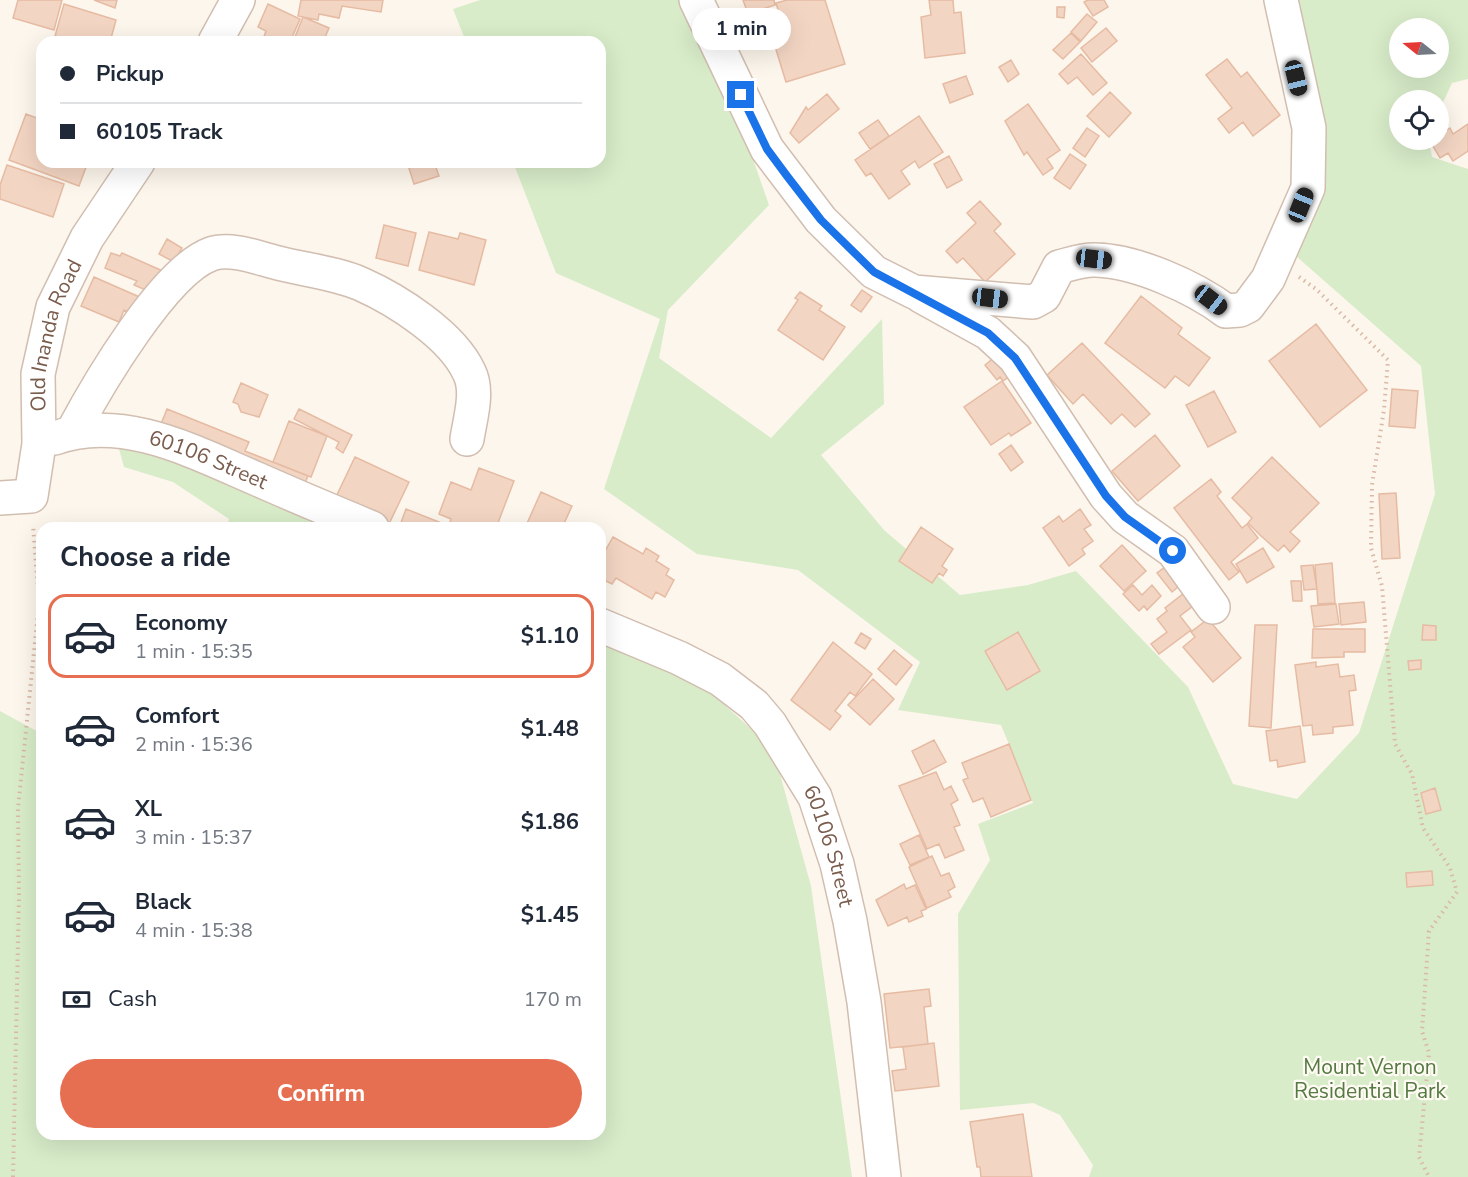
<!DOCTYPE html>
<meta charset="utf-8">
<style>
:root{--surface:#fff;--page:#f2f2f3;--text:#1f2937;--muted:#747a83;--line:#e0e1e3;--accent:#e76f51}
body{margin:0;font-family:"Nunito Sans",sans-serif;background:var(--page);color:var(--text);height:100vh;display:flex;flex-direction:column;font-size:22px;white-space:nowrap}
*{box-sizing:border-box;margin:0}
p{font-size:20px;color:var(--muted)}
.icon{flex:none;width:33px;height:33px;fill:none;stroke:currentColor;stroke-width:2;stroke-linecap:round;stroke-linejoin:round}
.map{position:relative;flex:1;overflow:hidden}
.drawer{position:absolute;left:36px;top:522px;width:570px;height:618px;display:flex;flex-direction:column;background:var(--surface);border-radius:18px;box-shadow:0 6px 24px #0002}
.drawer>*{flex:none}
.banner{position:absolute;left:36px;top:36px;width:570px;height:132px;border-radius:18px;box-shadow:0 6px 24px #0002;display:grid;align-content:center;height:132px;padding:0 24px;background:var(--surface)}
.needle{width:39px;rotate:288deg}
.buttons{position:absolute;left:1389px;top:18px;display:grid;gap:12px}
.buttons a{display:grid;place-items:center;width:60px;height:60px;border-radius:50%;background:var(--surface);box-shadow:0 6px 24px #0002;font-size:30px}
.end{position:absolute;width:27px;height:27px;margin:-14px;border:8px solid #1a73e8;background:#fff;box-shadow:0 0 0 3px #fff}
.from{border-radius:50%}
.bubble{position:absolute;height:42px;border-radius:21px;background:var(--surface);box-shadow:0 6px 24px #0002;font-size:20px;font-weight:700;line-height:42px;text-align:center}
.car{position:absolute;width:18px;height:36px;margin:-18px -9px;border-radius:8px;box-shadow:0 0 4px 2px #0007;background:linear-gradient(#222 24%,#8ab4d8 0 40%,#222 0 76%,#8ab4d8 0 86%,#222 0)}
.banner b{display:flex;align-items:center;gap:21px;height:57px;font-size:22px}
.banner b+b{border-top:2px solid var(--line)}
.banner i{width:15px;height:15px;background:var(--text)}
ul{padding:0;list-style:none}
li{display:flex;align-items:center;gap:18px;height:84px;margin:0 12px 9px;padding:0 12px;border:3px solid transparent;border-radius:18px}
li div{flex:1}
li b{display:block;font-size:22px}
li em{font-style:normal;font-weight:700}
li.on{border-color:var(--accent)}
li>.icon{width:54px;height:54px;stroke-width:1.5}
h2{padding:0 24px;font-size:27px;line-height:72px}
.pay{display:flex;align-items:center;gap:15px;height:66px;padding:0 24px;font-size:22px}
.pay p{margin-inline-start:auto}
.primary-button{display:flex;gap:12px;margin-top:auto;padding:12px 24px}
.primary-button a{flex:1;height:69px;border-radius:36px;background:var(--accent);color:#fff;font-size:24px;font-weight:700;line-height:69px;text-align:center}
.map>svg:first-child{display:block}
</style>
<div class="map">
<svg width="1468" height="1177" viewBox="0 0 1468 1177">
<rect width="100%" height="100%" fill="#fdf6ec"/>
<path fill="#d8ecc9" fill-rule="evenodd" d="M 480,0 L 686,0 L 747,142 L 769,205 L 668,310 L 659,358 L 771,438 L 882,319 L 884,404 L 821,455 L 884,530 L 960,595 L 1028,585 L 1076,571 L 1188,687 L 1233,784 L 1297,799 L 1359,733 L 1435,494 L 1421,366 L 1296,256 L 1324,155 L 1288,0 L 1468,0 L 1468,79 L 1452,83 L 1439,111 L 1438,100 L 1400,100 L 1400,140 L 1429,140 L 1432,157 L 1468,169 L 1468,1177 L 1089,1177 L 1093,1165 L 1060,1115 L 1033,1103 L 960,1110 L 958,914 L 990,860 L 978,824 L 1033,803 L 1001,725 L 898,710 L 920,662 L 798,570 L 697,554 L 604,489 L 660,319 L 556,273 L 513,162 L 600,162 L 600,42 L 466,42 L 453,9 ZM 1400,28 L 1438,28 L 1438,68 L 1400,68 Z
M 116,438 L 341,528 L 226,528 L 229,519 L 173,482 L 124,467 Z
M 600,636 L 706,688 L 773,749 L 811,886 L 852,1177 L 0,1177 L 0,711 L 42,734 L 42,1134 L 600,1134 Z"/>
<path fill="#f3d5c3" stroke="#e6bba3" stroke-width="1.5" d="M 18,0 L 62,0 L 54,30 L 13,18 Z
M 94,0 L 117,0 L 115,8 Z
M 301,0 L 383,0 L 381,12 L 342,6 L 339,18 L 319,14 L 318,20 L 298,16 Z
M 743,0 L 774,0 L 775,5 L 748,14 Z
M 787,0 L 825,0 L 845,64 L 786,82 L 773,40 L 786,36 L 776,3 Z
M 929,0 L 953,0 L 954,13 L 961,12 L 965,53 L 925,58 L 921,17 L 931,15 Z
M 1088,0 L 1104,0 L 1108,7 L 1093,16 L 1084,2 Z
M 64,4 L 116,20 L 110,42 L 74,42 L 55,36 Z
M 268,4 L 300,19 L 290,42 L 262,42 L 266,31 L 258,27 Z
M 1057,7 L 1065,7 L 1064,18 L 1057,17 Z
M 1087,14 L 1097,22 L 1081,41 L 1071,32 Z
M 303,17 L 329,28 L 323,42 L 293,42 Z
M 1106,28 L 1117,41 L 1092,62 L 1081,48 Z
M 1071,33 L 1080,42 L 1063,59 L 1053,50 Z
M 1081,54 L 1107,83 L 1093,95 L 1077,77 L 1068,84 L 1059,74 Z
M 1227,59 L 1241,77 L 1247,72 L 1280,115 L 1253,136 L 1243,122 L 1229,133 L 1218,119 L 1232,108 L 1206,75 Z
M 1011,60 L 1019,74 L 1008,82 L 999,67 Z
M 966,76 L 973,94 L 950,103 L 943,84 Z
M 1110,92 L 1131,113 L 1109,137 L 1087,116 Z
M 827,94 L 839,109 L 799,143 L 790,133 L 806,107 L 808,110 Z
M 1028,104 L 1060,150 L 1047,159 L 1053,168 L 1043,175 L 1027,152 L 1024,155 L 1005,121 Z
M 26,114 L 42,120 L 42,162 L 88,162 L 79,186 L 9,160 Z
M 919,116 L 943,152 L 919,168 L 915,161 L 901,171 L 910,184 L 889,199 L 871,173 L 866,176 L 855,160 Z
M 878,120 L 889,136 L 870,149 L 859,133 Z
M 1468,124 L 1468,151 L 1453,161 L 1448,153 L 1440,158 L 1430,141 L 1438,140 L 1438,136 L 1450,128 L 1453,134 Z
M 1087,128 L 1099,136 L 1085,157 L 1073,148 Z
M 1070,154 L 1086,165 L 1070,189 L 1054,178 Z
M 949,156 L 962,180 L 947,188 L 934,164 Z
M 407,162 L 434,162 L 439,176 L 414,184 Z
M 7,165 L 64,184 L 53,217 L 0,199 L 0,185 Z
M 980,201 L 1001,224 L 994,231 L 1015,254 L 985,282 L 963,258 L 957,263 L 946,251 L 976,223 L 967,213 Z
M 384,225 L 416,233 L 408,266 L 376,258 Z
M 429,232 L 458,239 L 460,233 L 486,240 L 474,285 L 419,270 Z
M 167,239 L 182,248 L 174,262 L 159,254 Z
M 111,253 L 120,256 L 122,253 L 165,272 L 155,294 L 134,285 L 137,281 L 105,268 Z
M 94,277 L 144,299 L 136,316 L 124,310 L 119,322 L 81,306 Z
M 862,290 L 872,297 L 861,312 L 851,305 Z
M 800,292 L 822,306 L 819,310 L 845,327 L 823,360 L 778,330 L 798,300 L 795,298 Z
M 1141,296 L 1182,328 L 1178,334 L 1210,358 L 1189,386 L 1175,376 L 1165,388 L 1105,343 Z
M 1316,324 L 1367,390 L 1320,427 L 1269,361 Z
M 1082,343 L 1150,414 L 1135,427 L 1122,414 L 1111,424 L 1083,394 L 1073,404 L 1047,375 Z
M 996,356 L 1011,375 L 1003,381 L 1000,377 L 997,380 L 985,365 Z
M 1002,381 L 1031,423 L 1011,436 L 1009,433 L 991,445 L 964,407 Z
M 241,383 L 268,395 L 259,417 L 241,412 L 238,404 L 233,402 Z
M 1392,389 L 1418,391 L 1415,428 L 1389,426 Z
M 1214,391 L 1236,432 L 1208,447 L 1186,405 Z
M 167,409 L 249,442 L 245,451 L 308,476 L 303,488 L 159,429 Z
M 299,409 L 352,435 L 343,453 L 336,448 L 339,442 L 294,419 Z
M 289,421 L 327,436 L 311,477 L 273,462 Z
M 1155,435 L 1180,466 L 1138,501 L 1112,471 Z
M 1011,445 L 1023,462 L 1011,471 L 999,454 Z
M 355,457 L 409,482 L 389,524 L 335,499 Z
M 1272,457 L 1319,503 L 1290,532 L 1300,541 L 1290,552 L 1284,545 L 1278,551 L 1260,535 L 1248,523 L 1252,518 L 1232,498 Z
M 479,468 L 514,481 L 496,528 L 399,528 L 406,509 L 449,526 L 451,519 L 439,514 L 451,482 L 471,490 Z
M 1211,479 L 1221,492 L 1217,496 L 1242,528 L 1247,524 L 1258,538 L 1231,562 L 1239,572 L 1229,580 L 1174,508 Z
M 541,492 L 572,506 L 562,528 L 525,528 Z
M 1396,493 L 1400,558 L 1382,559 L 1379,494 Z
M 1080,509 L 1091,525 L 1084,529 L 1093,541 L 1082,549 L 1085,554 L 1069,566 L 1043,528 L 1059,516 L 1063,522 Z
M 921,527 L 953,549 L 942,566 L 947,570 L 943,576 L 939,573 L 932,583 L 899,561 Z
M 613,537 L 643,554 L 646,548 L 659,556 L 656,561 L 669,569 L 666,575 L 674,580 L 665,597 L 656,592 L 652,599 L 616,578 L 612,584 L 600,578 L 600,560 Z
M 1122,545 L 1146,571 L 1124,591 L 1100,566 Z
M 1263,548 L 1274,567 L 1247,583 L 1236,564 Z
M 1332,563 L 1335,603 L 1318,604 L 1315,565 Z
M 1169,564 L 1184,582 L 1172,592 L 1157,573 Z
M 1313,565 L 1317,589 L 1304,590 L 1301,566 Z
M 1291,581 L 1301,581 L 1302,601 L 1293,601 Z
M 1133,585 L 1142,595 L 1152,585 L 1161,596 L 1147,610 L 1144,606 L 1139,611 L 1123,594 Z
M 1184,593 L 1193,606 L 1180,616 L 1191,630 L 1159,654 L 1151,644 L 1167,632 L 1157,619 L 1167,611 L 1165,608 Z
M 1364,602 L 1366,622 L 1341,625 L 1339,604 Z
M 1336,604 L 1339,624 L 1314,627 L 1311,606 Z
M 1208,619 L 1241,658 L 1213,682 L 1183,647 L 1195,637 L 1191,632 Z
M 1255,625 L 1277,625 L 1271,728 L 1249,726 Z
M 1423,625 L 1436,626 L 1436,640 L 1422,640 Z
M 1313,629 L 1365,629 L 1365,652 L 1344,652 L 1344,657 L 1312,658 Z
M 1018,632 L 1040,671 L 1007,690 L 985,651 Z
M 861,633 L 871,639 L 865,649 L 855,643 Z
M 833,642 L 872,674 L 855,696 L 850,692 L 835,711 L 841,716 L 830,730 L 791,700 Z
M 894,650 L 912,665 L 896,685 L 878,669 Z
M 1421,660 L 1421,669 L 1409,670 L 1408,661 Z
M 1316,662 L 1316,667 L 1338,664 L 1340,677 L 1354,675 L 1356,690 L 1349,691 L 1353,725 L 1333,727 L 1333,733 L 1313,735 L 1312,725 L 1303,726 L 1295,665 Z
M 873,679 L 894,699 L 870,725 L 848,705 Z
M 1300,726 L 1305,762 L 1278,767 L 1277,760 L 1270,761 L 1266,731 Z
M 934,740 L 946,762 L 923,774 L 912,751 Z
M 1009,744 L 1031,800 L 991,817 L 983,798 L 973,802 L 963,780 L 968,778 L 962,763 Z
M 936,772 L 944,790 L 951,786 L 958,800 L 951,804 L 960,825 L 954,827 L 964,850 L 945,858 L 939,844 L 927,849 L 899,786 Z
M 1435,788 L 1441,810 L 1426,814 L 1421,793 Z
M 919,835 L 929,857 L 910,865 L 900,844 Z
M 932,856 L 941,876 L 949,873 L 955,887 L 948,891 L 951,897 L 927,908 L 909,867 Z
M 1432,871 L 1433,885 L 1407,887 L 1406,873 Z
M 904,884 L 906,889 L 915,885 L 926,909 L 921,911 L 923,916 L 909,922 L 907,917 L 888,926 L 876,900 Z
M 929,989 L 931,1006 L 924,1007 L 928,1044 L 890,1048 L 884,994 Z
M 934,1043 L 939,1086 L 895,1091 L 892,1071 L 906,1069 L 903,1047 Z
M 1023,1114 L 1032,1177 L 981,1177 L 980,1167 L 977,1167 L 970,1122 Z"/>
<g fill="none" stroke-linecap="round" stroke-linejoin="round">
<defs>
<g id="minor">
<path d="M 696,0 L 767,149 L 821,220 L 874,272 L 914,292 L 1033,302 L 1044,296 L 1059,267 C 1071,264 1084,259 1096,260 C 1136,261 1194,287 1226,311 L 1240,310 L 1248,306 L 1268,279 L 1308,188 L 1309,128 L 1281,0"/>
<path d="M 215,42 L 238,0"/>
<path d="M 921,296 L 988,333 L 1015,358 L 1106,496 L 1125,517 L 1173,551 L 1213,607"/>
<path d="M 73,431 C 97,386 164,271 211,254 C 231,247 258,258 278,263 C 305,270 336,273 361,284 C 397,300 452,335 469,372 C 479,391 470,419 467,439"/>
<path id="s1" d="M 55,438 C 122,413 196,453 257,479 C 295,496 334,512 372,528"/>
<path id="s2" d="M 0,498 L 31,496 L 39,444 L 38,374 L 53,307 L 87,238 L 138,162"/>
<path id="s3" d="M 600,625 L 679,658 L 720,679 L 754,705 L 770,724 L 815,797 L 837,864 L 850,921 L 864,1002 L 884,1177"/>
</g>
</defs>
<use href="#minor" stroke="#d1beb0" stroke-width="36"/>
<path stroke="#d9b8a5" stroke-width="4" stroke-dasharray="1.5 4.5" stroke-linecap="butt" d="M 1299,277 L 1316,289 L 1388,360 L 1384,410 L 1372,485 L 1371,548 L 1382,586 L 1395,744 L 1412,774 L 1423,828 L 1450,868 L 1457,892 L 1429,931 L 1422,1031 L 1429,1053 L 1419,1157 L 1429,1177
M 13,1177 L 19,895 L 18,808 L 39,603 L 33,525"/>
<use href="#minor" stroke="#fff" stroke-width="33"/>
</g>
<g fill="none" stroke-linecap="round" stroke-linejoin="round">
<path stroke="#1a73e8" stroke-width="8" d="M 741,95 L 767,149 L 787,176 L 821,220 L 874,272 L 988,333 L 1015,358 L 1106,496 L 1125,517 L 1173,551"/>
</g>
<g text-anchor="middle" stroke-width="4.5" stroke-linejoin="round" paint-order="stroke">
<g font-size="21" fill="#7a5c4d" stroke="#fffaf3">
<text dy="7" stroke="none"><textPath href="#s2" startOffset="195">Old Inanda Road</textPath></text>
<text dy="7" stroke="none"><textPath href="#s1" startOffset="159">60106 Street</textPath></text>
<text dy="7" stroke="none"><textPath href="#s3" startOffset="336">60106 Street</textPath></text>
</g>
<g font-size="21" fill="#537a41" stroke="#fffaf3">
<text x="1370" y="1074">Mount Vernon<tspan x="1370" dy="24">Residential Park</tspan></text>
</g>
</g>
</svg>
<div class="buttons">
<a><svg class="needle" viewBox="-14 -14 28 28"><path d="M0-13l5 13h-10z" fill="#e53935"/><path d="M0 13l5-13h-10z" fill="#747a83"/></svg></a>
<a><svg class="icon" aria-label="locate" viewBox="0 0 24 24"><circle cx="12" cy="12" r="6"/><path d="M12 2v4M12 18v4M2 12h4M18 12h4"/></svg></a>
</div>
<i class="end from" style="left:1173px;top:551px"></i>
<i class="end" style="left:741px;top:95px"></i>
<div class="bubble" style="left:692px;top:8px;width:99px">1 min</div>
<i class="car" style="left:1296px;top:78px;rotate:166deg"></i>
<i class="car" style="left:1301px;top:205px;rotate:22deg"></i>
<i class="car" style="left:1094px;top:259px;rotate:97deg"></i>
<i class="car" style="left:990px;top:298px;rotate:97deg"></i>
<i class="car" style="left:1211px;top:300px;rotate:128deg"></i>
<div class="banner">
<b><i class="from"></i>Pickup</b>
<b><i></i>60105 Track</b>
</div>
<section class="drawer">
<h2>Choose a ride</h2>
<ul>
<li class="on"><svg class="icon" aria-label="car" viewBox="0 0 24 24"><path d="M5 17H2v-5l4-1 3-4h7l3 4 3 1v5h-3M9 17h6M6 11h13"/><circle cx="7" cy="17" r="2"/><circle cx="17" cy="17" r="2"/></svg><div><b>Economy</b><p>1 min · 15:35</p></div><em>$1.10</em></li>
<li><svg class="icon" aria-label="car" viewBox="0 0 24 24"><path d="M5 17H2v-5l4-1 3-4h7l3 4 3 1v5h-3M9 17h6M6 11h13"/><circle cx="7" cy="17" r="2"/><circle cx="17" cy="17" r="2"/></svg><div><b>Comfort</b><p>2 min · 15:36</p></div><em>$1.48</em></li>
<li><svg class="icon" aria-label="car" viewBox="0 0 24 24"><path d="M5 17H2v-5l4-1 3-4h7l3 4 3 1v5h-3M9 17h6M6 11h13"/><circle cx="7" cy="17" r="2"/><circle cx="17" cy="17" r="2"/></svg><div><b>XL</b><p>3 min · 15:37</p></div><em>$1.86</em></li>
<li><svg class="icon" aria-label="car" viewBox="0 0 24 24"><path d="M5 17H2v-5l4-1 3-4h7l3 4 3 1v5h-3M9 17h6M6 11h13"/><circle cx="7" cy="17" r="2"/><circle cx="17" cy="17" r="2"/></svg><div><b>Black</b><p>4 min · 15:38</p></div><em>$1.45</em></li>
</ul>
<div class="pay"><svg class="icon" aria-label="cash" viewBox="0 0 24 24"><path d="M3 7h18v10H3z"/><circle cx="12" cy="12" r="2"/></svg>Cash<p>170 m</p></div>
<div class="primary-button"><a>Confirm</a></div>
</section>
</div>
